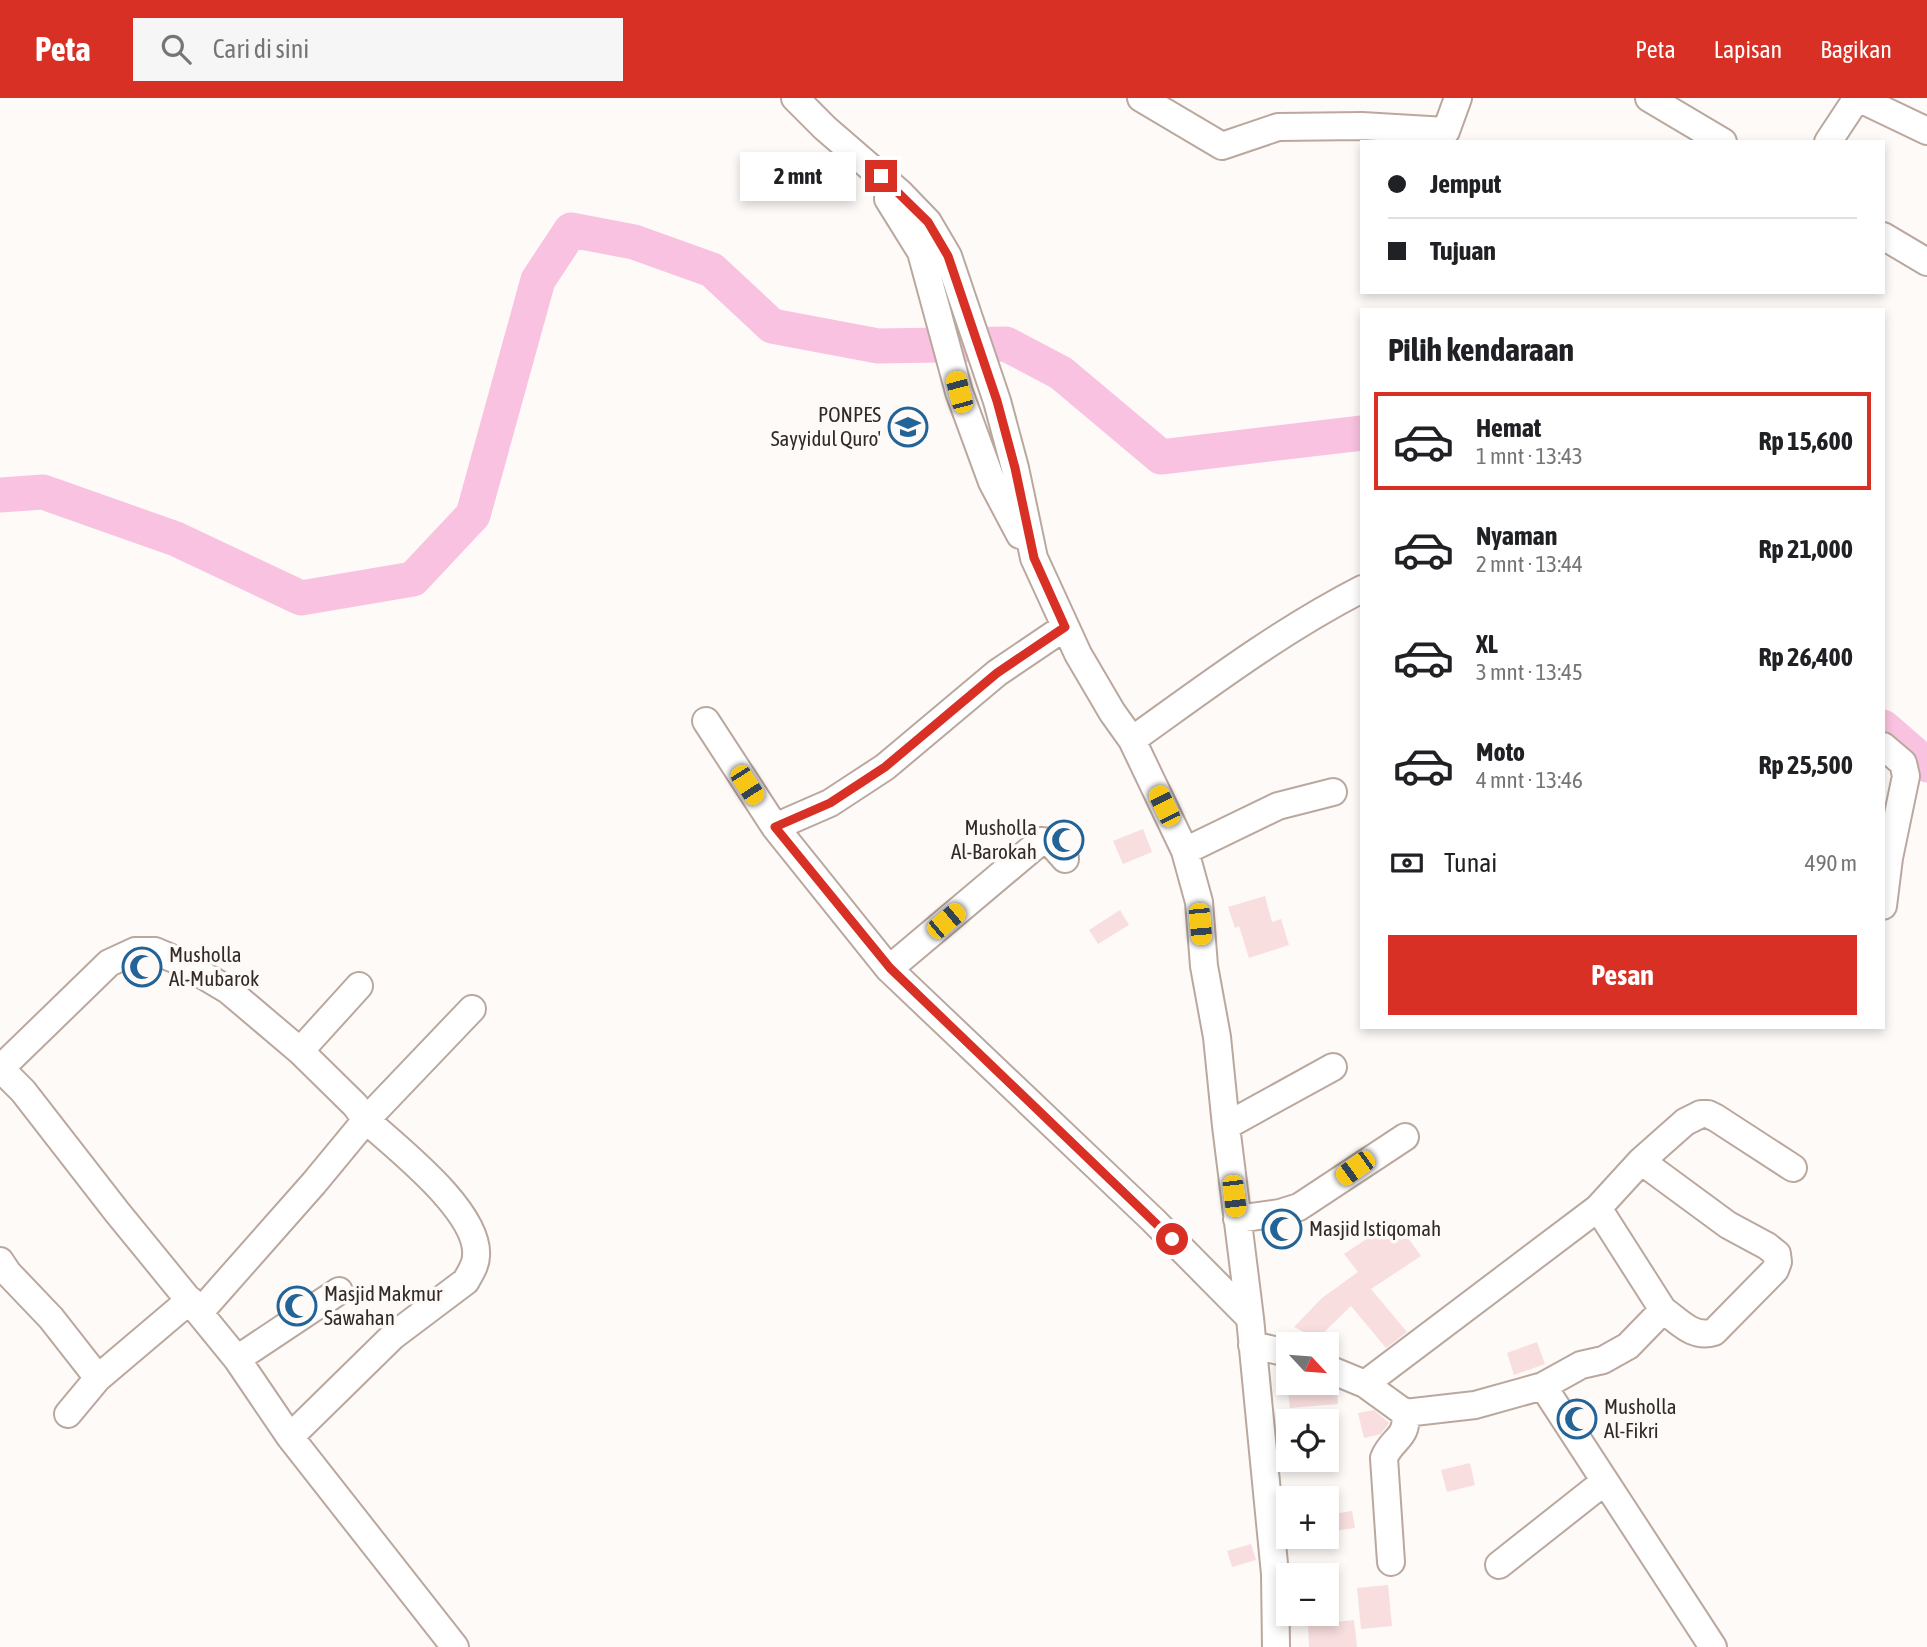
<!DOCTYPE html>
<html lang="id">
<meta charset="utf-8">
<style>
:root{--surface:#fff;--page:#f6f6f6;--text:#202124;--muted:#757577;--line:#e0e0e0;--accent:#d93025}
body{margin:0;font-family:"Asap Condensed",sans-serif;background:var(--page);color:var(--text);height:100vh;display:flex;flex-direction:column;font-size:26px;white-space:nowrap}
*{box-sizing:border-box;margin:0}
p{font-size:23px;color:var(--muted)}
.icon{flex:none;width:38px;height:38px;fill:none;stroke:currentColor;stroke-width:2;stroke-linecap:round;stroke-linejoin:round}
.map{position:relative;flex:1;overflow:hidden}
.panel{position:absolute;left:1360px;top:210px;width:525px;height:721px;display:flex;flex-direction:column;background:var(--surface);border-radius:0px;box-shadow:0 4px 10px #0003}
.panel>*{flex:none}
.banner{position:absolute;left:1360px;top:42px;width:525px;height:154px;border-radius:0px;box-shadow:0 4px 10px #0003;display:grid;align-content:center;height:154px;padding:0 28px;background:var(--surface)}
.needle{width:46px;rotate:116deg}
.buttons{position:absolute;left:1276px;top:1234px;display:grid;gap:14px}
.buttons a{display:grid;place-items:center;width:63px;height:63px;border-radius:0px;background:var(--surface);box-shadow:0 4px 10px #0003;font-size:35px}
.end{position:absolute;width:32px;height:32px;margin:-16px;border:9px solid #d93025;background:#fff;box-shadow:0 0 0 4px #fff}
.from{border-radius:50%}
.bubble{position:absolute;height:49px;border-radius:0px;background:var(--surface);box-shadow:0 4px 10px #0003;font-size:23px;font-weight:700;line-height:49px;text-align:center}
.car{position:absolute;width:21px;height:42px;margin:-21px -10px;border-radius:9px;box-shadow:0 0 5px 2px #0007;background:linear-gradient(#f5c518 24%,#345 0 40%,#f5c518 0 76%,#345 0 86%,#f5c518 0)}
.banner b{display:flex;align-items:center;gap:24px;height:66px;font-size:26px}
.banner b+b{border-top:2px solid var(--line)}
.banner i{width:18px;height:18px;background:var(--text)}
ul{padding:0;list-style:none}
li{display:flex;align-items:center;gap:21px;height:98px;margin:0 14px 10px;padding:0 14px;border:4px solid transparent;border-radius:0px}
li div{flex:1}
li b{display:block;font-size:26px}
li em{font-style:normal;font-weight:700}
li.active{border-color:var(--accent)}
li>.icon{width:63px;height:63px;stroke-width:1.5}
h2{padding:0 28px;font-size:32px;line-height:84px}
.pay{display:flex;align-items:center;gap:18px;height:77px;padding:0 28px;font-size:26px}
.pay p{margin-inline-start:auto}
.primary-button{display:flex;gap:14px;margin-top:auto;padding:14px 28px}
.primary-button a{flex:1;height:80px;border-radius:0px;background:var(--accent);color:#fff;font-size:28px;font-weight:700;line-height:80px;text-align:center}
header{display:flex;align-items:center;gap:42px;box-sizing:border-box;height:98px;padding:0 35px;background:var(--accent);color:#fff}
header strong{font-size:33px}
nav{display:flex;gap:38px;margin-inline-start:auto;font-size:24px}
.search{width:490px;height:63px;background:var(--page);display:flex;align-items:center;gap:18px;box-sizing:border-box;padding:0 24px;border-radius:0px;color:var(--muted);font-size:26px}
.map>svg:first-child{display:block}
</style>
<header>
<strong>Peta</strong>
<div class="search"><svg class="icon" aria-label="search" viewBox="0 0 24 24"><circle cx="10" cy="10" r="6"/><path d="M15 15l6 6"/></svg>Cari di sini</div>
<nav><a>Peta</a><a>Lapisan</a><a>Bagikan</a></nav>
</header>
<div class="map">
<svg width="1927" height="1549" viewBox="0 0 1927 1549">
<rect width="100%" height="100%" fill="#fefaf8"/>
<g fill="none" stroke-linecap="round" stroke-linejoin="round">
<path stroke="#f9c2e0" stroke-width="35" d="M 0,397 L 43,394 L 176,441 L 301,500 L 413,481 L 473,417 L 538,182 L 571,132 L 634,144 L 712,172 L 772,228 L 878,248 L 1006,246 L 1061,275 L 1161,359 L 1362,335
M 1883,629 L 1927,667"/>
</g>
<path fill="#f8dede" d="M 1143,731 L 1152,754 L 1123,766 L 1113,743 Z
M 1265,798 L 1272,824 L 1281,821 L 1289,847 L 1249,860 L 1239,828 L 1235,830 L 1228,809 Z
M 1120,812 L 1129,827 L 1098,846 L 1089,832 Z
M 1395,1122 L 1421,1158 L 1371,1191 L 1407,1234 L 1386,1250 L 1351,1208 L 1317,1241 L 1294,1229 L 1322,1200 L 1358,1174 L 1344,1156 Z
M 1537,1244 L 1545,1266 L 1514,1277 L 1507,1255 Z
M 1320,1284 L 1337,1292 L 1338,1306 L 1290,1310 L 1287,1286 Z
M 1374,1312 L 1389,1325 L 1381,1336 L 1364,1340 L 1358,1315 Z
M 1470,1365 L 1475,1387 L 1447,1394 L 1441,1372 Z
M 1352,1413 L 1355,1430 L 1326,1434 L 1326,1417 Z
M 1251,1446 L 1256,1462 L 1232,1469 L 1227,1453 Z
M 1388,1487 L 1392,1528 L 1361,1531 L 1357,1490 Z
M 1354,1522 L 1357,1549 L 1309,1549 L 1308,1527 Z"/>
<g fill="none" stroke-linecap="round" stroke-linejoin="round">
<defs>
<path id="minor" d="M 795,0 L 825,30 L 899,94 L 928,124 L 948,158 L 997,303 L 1015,370 L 1034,460 L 1078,556 L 1112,614 L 1132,642 L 1185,753 L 1199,804 L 1204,868 L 1217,939 L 1226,1028 L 1250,1220 L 1275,1476 L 1276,1549
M 1141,0 L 1222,48 L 1278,29 L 1362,28 L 1446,33
M 1649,0 L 1723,44
M 1858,0 L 1927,33
M 1437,44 L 1446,33 L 1458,0
M 1828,44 L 1857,0
M 888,101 L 921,154 L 959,294 L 992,384 L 1020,437
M 1883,138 L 1927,164
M 706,623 L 775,729 L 889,871 L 1153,1122 L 1250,1220
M 1132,642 C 1206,589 1280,533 1362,491
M 1883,648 L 1903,665 L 1906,678 L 1889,760 L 1883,808
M 775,729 L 830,705 L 885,669 L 997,575 L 1065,529
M 1185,753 L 1278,708 L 1333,694
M 889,871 L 1041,743 L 1050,744 L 1065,761
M 0,970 L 23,993 L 117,1114 L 237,1261 L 290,1339 L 455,1549
M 1,970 L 109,865 L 135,853 L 155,853 L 181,864 L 228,892 L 300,953
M 1226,1028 L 1333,969
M 1598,1110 L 1663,1212
M 1237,1121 L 1280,1115 L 1299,1109 L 1405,1039
M 0,1163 L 8,1175 L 51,1220 L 98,1280
M 200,1214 L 314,1085 L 366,1022 L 355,1007 L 300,953 L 359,888
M 1252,1247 L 1288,1255
M 237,1261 L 339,1193
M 1326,1270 L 1365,1286 L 1405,1315 L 1475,1307 L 1543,1288 L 1713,1549
M 1365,1286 L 1598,1110 L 1641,1063 L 1685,1024 L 1701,1016 L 1708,1016 L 1716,1020 L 1793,1070
M 1543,1288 L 1581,1267 L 1603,1262 L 1628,1248 L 1663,1212 C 1679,1223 1693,1241 1714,1234 L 1775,1172 L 1778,1164 L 1777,1156 L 1767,1148 L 1728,1127 L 1641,1063
M 68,1316 L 98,1280 L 190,1202
M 290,1339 L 393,1238 L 466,1183 C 470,1175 476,1167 476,1158 C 480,1114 397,1050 366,1022 L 472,911
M 1391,1464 L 1384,1360 C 1391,1341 1409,1340 1405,1315
M 1499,1467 L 1604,1384"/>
</defs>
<use href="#minor" stroke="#baa89e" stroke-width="30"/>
<use href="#minor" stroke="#fff" stroke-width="26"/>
</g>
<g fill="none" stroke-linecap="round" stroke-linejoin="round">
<path stroke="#d93025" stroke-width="9" d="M 881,78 L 928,124 L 948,158 L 997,303 L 1015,370 L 1034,460 L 1065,529 L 997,575 L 885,669 L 830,705 L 775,729 L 890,870 L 1172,1141"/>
</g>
<defs>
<symbol id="school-ring" viewBox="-11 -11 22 22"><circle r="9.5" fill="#fefaf8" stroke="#226398" stroke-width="1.5"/><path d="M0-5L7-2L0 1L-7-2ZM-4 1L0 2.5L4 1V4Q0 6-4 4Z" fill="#226398"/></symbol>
<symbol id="mosque-ring" viewBox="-11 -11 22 22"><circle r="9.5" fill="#fefaf8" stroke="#226398" stroke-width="1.5"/><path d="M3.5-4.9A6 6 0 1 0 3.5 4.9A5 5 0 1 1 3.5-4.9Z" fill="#226398"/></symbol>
</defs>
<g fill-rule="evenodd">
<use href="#school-ring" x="886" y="307" width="44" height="44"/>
<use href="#mosque-ring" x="1042" y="720" width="44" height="44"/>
<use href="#mosque-ring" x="120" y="847" width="44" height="44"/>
<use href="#mosque-ring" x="1260" y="1109" width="44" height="44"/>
<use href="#mosque-ring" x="275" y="1186" width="44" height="44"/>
<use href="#mosque-ring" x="1555" y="1299" width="44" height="44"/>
</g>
<g text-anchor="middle" stroke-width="7" stroke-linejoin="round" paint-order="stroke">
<g font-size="21" fill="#312a27" stroke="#fefaf8" text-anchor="start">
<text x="881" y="324" text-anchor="end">PONPES<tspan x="881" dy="24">Sayyidul Quro'</tspan></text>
<text x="1037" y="737" text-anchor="end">Musholla<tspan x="1037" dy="24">Al-Barokah</tspan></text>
<text x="169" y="864">Musholla<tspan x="169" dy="24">Al-Mubarok</tspan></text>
<text x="1309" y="1138">Masjid Istiqomah</text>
<text x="324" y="1203">Masjid Makmur<tspan x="324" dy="24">Sawahan</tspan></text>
<text x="1604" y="1316">Musholla<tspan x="1604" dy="24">Al-Fikri</tspan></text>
</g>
</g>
</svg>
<div class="buttons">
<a><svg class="needle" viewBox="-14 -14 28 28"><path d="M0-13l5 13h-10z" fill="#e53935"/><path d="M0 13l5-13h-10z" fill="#757577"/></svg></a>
<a><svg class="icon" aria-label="locate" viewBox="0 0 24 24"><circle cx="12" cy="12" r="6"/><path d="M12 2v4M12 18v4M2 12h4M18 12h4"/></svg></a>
<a>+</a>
<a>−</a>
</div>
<i class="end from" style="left:1172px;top:1141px"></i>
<i class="end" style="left:881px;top:78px"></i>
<div class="bubble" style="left:740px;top:54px;width:116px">2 mnt</div>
<i class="car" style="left:959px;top:294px;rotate:345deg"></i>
<i class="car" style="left:747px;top:687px;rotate:147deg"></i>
<i class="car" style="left:1164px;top:708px;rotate:334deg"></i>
<i class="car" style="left:946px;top:823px;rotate:50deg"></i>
<i class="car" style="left:1200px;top:826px;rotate:175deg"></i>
<i class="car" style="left:1355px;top:1070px;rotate:234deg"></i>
<i class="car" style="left:1234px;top:1098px;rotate:173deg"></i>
<div class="banner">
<b><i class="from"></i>Jemput</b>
<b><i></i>Tujuan</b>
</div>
<section class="panel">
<h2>Pilih kendaraan</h2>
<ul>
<li class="active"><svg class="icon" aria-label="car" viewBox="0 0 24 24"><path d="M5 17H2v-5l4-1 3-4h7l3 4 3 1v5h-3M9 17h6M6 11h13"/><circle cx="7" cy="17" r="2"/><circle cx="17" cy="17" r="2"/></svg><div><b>Hemat</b><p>1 mnt · 13:43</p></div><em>Rp 15,600</em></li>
<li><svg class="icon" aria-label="car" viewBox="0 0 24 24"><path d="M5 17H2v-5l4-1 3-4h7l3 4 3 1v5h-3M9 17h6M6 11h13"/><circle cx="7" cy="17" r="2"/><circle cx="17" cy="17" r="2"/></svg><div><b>Nyaman</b><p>2 mnt · 13:44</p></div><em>Rp 21,000</em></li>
<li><svg class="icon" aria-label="car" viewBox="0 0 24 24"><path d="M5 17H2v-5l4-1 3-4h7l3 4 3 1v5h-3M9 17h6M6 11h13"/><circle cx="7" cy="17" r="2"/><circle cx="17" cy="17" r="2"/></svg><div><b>XL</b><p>3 mnt · 13:45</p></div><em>Rp 26,400</em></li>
<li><svg class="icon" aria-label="car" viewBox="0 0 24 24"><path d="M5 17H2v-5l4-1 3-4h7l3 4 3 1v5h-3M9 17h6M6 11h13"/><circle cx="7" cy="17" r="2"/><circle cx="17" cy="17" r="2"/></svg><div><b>Moto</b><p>4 mnt · 13:46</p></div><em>Rp 25,500</em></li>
</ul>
<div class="pay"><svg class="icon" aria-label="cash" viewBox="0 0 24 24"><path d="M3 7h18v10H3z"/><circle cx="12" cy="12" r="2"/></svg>Tunai<p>490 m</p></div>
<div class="primary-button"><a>Pesan</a></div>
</section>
</div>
